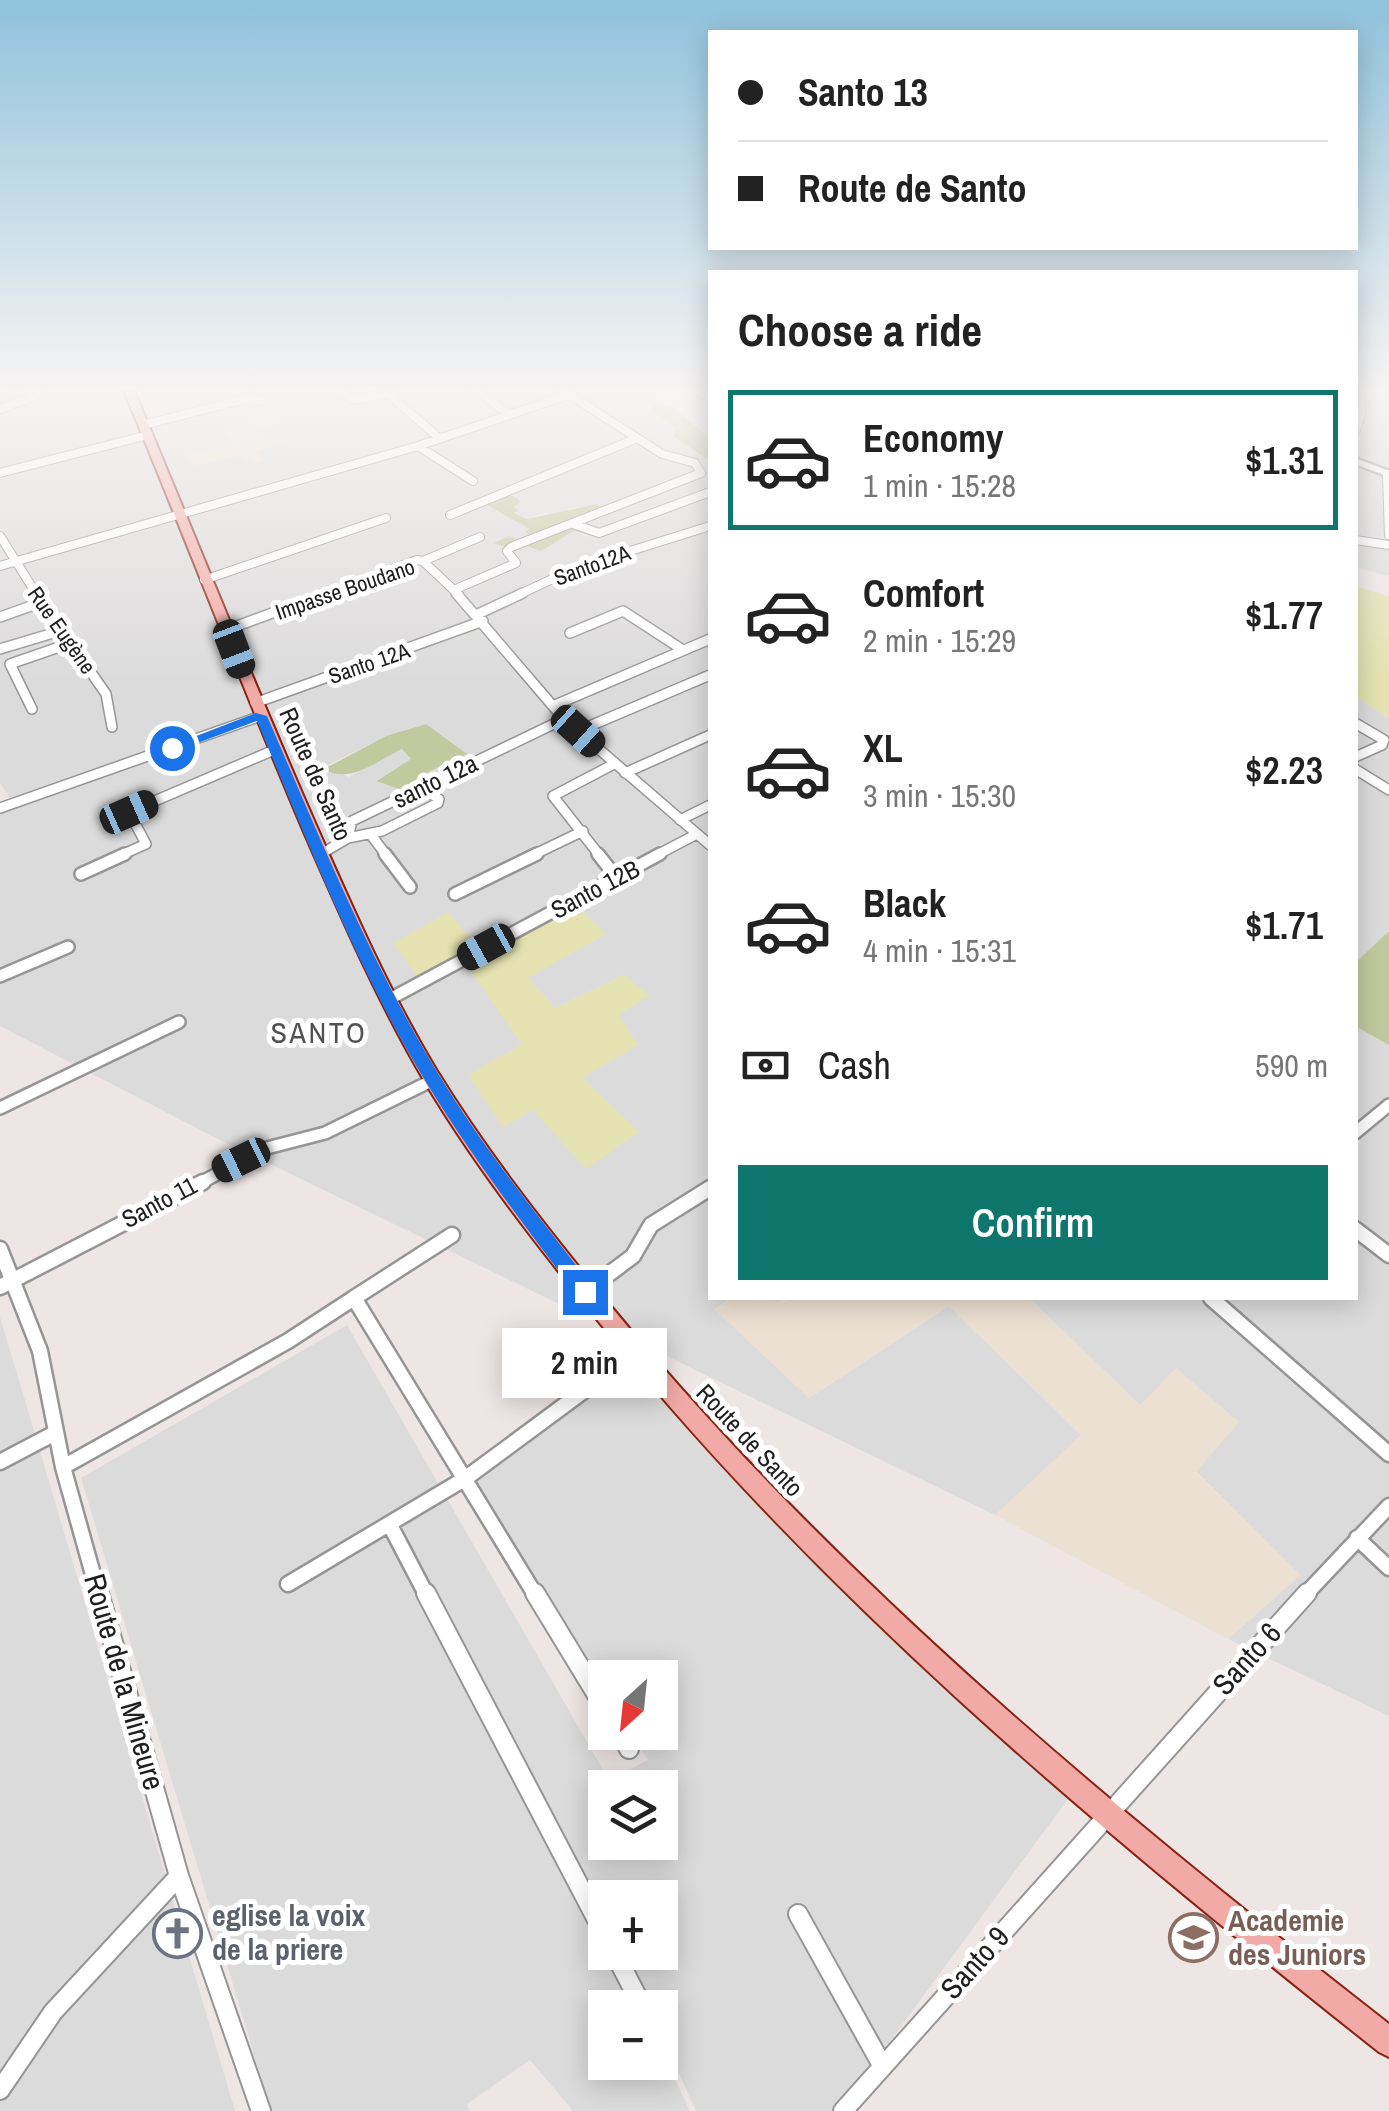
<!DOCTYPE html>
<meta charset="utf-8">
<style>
:root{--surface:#fff;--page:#f6f6f6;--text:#222;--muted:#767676;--line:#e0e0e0;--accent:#0f766e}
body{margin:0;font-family:"Archivo Narrow",sans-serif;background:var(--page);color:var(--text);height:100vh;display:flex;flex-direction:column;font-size:38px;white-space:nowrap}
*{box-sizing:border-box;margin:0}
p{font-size:32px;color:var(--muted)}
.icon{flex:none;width:55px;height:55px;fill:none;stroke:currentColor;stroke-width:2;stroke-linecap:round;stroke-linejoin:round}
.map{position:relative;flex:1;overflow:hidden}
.sheet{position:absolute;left:708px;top:270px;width:650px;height:1030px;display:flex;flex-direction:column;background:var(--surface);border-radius:0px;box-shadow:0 5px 25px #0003}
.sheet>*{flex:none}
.hud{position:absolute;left:708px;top:30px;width:650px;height:220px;border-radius:0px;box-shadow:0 5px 25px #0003;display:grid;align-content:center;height:220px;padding:0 30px;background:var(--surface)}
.needle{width:65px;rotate:207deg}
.tools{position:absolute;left:588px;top:1660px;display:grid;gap:20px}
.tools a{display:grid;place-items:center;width:90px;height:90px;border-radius:0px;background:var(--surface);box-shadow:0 5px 25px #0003;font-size:50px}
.end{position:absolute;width:45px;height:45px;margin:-22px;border:12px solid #1a73e8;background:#fff;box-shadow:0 0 0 5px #fff}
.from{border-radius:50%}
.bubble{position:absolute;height:70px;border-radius:0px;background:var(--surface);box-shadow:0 5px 25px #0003;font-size:32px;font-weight:600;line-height:70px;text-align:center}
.car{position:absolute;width:30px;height:60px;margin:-30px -15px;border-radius:12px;box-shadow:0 0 8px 2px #0007;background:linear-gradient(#222 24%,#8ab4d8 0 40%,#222 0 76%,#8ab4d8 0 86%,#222 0)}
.hud b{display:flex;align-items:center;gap:35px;height:95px;font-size:38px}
.hud b+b{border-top:2px solid var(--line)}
.hud i{width:25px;height:25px;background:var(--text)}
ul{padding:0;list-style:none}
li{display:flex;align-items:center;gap:30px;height:140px;margin:0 20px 15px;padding:0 10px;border:5px solid transparent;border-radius:0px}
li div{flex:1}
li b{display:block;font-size:38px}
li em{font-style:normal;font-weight:600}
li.active{border-color:var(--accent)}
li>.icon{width:90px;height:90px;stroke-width:1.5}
h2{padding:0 30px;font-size:45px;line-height:120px}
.pay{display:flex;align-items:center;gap:25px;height:110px;padding:0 30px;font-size:38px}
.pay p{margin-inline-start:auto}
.button{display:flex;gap:20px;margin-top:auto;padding:20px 30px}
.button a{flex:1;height:115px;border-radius:0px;background:var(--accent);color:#fff;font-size:40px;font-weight:600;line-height:115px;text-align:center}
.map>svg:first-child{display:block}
</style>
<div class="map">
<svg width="1389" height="2111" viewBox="0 0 1389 2111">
<rect width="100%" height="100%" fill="#eee6e5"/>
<path fill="#dcdbdb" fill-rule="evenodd" d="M 0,386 L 633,386 L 645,392 L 651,399 L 646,401 L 653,406 L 653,413 L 675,427 L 674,437 L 710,463 L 710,1298 L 731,1298 L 715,1309 L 809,1398 L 949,1306 L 1082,1436 L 995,1515 L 210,1135 L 0,1026 L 0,802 L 10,798 L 0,783 ZM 486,504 L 512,507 L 514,513 L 527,519 L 545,512 L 556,515 L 575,506 L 608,515 L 588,523 L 588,537 L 574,531 L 546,548 L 524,545 L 531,537 L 531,529 ZM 426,724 L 466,754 L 428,772 L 402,790 L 392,770 L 403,768 L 412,759 L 402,749 L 349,777 L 328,765 L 386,736 ZM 568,897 L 605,934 L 527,977 L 555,1008 L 624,975 L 648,995 L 618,1015 L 582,1078 L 638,1132 L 533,1110 L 503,1126 L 523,1045 L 467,965 L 474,943 Z
M 1355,386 L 1389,386 L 1389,576 L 1355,567 Z
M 1355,695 L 1389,719 L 1389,931 L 1355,963 Z
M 1355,1026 L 1389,1045 L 1389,1716 L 1228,1639 L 1300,1575 L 1196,1471 L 1238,1422 L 1140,1405 L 1029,1298 L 1355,1298 L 1355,1147 L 1361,1142 L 1355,1137 Z
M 0,1317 L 27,1407 L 235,2111 L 0,2111 Z
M 347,1325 L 609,1780 L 648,1760 L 631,1733 L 660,1732 L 660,1678 L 605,1678 L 605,1692 L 470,1479 L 628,1363 L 700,1441 L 1073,1792 L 877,2059 L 833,2111 L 696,2111 L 660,2032 L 660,2008 L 605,2008 L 605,2062 L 660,2062 L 660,2047 L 690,2111 L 573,2111 L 530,2060 L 467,2104 L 470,2111 L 271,2111 L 81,1478 ZM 605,1788 L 660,1788 L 660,1842 L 605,1842 ZM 605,1898 L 660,1898 L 660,1952 L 605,1952 Z"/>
<path fill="#ebe0d2" d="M 272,415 L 280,423 L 253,431 L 268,442 L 291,435 L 295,439 L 257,451 L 265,460 L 253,464 L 241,455 L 195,466 L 185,455 L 238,444 L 222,430 Z
M 731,1298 L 778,1298 L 783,1303 L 790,1298 L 1029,1298 L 1140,1405 L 1176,1368 L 1239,1422 L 1196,1472 L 1300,1575 L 1228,1639 L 995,1515 L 1081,1435 L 949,1306 L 809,1398 L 714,1309 Z"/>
<path fill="#e3e2b0" d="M 1355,586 L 1389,596 L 1389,719 L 1355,695 Z
M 568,897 L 606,934 L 528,978 L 555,1008 L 624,975 L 649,995 L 619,1015 L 638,1045 L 582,1078 L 639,1132 L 586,1169 L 533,1110 L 503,1127 L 468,1075 L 522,1044 L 467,966 L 426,988 L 393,943 L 448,912 L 475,943 Z"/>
<path fill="#c1c99e" d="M 651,399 L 672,406 L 710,439 L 710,461 L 674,437 L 675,427 L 651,411 L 653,406 L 646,401 Z
M 510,494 L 521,502 L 513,507 L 518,510 L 514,513 L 527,519 L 597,504 L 611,512 L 588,523 L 600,531 L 592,536 L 574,531 L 541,551 L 524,545 L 515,550 L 494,543 L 509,536 L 519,541 L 530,536 L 525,531 L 530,529 L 485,504 Z
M 426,724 L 467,754 L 428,772 L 402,790 L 377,781 L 411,759 L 402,749 C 376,761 350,785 324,769 L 386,736 Z
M 1389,931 L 1389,1045 L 1355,1026 L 1355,963 Z"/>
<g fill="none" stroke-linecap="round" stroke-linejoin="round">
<defs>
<path id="minor-far4" d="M 332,386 L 354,400 L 388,394 L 438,437
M 472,386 L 509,415
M 692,386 L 710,398
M 0,390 L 10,386
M 0,409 L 37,395 L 22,386
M 143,425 L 249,398 L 262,401
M 1355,432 L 1361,414 L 1360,386
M 418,446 L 473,481
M 0,473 L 148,435
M 1387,474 L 1389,535
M 450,515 L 635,439
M 573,524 L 599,533 L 710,492
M 0,536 L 37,595
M 1355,540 L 1389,545
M 423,561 L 480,537
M 0,566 L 418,446 L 568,395
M 204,580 L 386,518
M 456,589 L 516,563 L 507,551 L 511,547 L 701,473 L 695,463 L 662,454 L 556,386
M 320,595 L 417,560 L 423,561 L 459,595
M 518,595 L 576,568 L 710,526"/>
<path id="minor-far3" d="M 36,593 L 106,694 L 112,727
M 456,593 L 564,719 L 710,845
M 478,614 L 523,593
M 0,617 L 42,602
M 226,630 L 327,593
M 570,633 L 623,611 L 683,650
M 0,649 L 60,631
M 255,703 L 483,621
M 555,705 L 710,639
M 32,709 L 10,664 L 68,644
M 1355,723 L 1384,740 L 1382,745 L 1355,757
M 578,731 L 710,675
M 1355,769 L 1389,790
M 625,773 L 710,735
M 0,808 L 261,716
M 680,820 L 710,805
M 371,835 L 387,856
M 348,838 L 382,831 L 438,803 L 439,799 L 421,788
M 321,854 L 348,838 L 352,821 L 564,719
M 119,856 L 146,844 L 129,812 L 274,750
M 531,856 L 583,831
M 600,856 L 553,796 L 614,764
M 655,856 L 695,835"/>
<path id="minor-far2" d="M 385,854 L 410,887
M 598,854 L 616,877
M 81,874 L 125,854
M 455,894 L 537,854
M 0,976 L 68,947
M 388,1000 L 660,854
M 0,1108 L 179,1022
M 1355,1133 L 1389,1105
M 198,1184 L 267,1148 L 325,1133 L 433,1080"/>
<path id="minor-far1" d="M 1355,1229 L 1389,1255
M 0,1249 L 40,1351 L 63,1467 L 99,1596
M 0,1287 L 203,1182
M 585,1292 L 633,1256 L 651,1225 L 710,1188
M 354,1298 L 452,1235
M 1211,1298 L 1389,1454
M 0,1462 L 55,1433
M 63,1467 L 288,1341 L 354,1298 L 536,1596
M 390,1525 L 427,1596
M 1357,1538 L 1389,1568
M 288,1584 L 466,1478 L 635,1353
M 1304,1596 L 1389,1506"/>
<path id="minor" d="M 99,1593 L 179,1876 L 261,2111
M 426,1593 L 605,1935
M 535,1593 L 605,1708
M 620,1732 L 629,1749
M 798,1914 L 882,2065
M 614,1952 L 643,2008
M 0,2090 L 53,2012 L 179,1876
M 843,2111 L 1307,1593"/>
<path id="tertiary" d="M 1355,458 L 1389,471 L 1389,477 L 1355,464 Z"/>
<path id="primary" d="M 122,386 L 132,386 C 194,532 252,680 316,825 C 353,909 390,993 437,1071 C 485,1149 542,1222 600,1293 C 828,1573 1105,1802 1389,2024 L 1389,2057 L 1379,2052 C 1094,1826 814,1593 587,1307 C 529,1235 472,1161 425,1082 C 378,1002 341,917 304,832 C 241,684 184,534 122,386 Z"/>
</defs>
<use href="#minor-far4" stroke="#959595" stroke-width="10"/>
<use href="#minor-far3" stroke="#959595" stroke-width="12"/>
<use href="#minor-far2" stroke="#959595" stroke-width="16"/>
<use href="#minor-far1" stroke="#959595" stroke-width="19"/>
<use href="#minor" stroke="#959595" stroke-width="22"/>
<use href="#tertiary" stroke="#959595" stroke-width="5"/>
<use href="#primary" stroke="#882210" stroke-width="4"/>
<use href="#minor-far4" stroke="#fff" stroke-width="8"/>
<use href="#minor-far3" stroke="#fff" stroke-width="9"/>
<use href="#minor-far2" stroke="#fff" stroke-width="11"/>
<use href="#minor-far1" stroke="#fff" stroke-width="14"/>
<use href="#minor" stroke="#fff" stroke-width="18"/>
<use href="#tertiary" fill="#fff" fill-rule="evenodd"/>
<use href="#primary" fill="#f2aaa6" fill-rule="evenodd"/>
</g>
<linearGradient id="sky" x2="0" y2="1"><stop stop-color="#8fc2dc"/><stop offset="0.57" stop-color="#f7f4f3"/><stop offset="1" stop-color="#f7f4f3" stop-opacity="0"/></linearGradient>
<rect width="1389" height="682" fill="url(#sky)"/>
<path fill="#1a73e8" d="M 256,713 L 267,716 C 320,838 370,961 439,1075 C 484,1149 539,1217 592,1286 L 592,1298 L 579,1298 C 527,1229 474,1160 429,1087 C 358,972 309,845 257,721 L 176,751 L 165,748 Z"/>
<defs>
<symbol id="church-ring" viewBox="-11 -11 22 22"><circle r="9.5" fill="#fff" stroke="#6b7280" stroke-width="1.5"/><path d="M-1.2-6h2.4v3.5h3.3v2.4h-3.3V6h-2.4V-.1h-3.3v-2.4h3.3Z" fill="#6b7280"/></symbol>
<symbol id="school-ring" viewBox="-11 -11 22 22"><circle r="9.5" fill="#fff" stroke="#8d6e63" stroke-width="1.5"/><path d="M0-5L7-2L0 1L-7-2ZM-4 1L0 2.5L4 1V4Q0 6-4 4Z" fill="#8d6e63"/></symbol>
</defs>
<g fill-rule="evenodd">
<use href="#church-ring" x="150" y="1906" width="55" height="55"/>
<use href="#school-ring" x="1166" y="1910" width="55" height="55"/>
</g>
<g text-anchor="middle" stroke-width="10" stroke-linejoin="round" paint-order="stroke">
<g font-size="22" fill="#1e1e1e" stroke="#fff">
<text transform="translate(592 565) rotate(-20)" y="8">Santo12A</text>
<text transform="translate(345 589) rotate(-19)" y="8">Impasse Boudano</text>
<text transform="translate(62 630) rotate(55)" y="8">Rue Eugène</text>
<text transform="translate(369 663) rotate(-19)" y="8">Santo 12A</text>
</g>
<g font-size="25" fill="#1e1e1e" stroke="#fff">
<text transform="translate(316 774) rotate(66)" y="9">Route de Santo</text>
<text transform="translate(435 781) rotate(-26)" y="9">santo 12a</text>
<text transform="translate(595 889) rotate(-28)" y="9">Santo 12B</text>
<text transform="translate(159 1202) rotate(-28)" y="9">Santo 11</text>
<text transform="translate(750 1440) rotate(47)" y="9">Route de Santo</text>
</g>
<g font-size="30" letter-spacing="2.5" fill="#515151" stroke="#fff">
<text x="319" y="1043">SANTO</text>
</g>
<g font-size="30" fill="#1e1e1e" stroke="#fff">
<text transform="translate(1247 1659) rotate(-48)" y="10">Santo 6</text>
<text transform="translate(124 1682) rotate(74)" y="10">Route de la Mineure</text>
<text transform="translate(975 1963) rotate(-48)" y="10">Santo 9</text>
</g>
<g font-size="30" font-weight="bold" fill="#5b616d" stroke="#fff" text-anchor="start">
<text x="212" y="1926">eglise la voix<tspan x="212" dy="34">de la priere</tspan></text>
</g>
<g font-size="30" font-weight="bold" fill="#785e54" stroke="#fff" text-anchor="start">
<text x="1228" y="1931">Academie<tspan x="1228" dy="34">des Juniors</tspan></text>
</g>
</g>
</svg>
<div class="tools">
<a><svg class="needle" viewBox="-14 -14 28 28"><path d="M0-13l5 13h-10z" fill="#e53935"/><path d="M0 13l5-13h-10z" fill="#767676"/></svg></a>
<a><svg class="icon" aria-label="layers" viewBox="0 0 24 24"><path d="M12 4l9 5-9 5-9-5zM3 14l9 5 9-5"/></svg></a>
<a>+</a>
<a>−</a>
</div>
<i class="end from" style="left:172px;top:748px"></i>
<i class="end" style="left:585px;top:1292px"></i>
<div class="bubble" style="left:502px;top:1328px;width:165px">2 min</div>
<i class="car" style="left:234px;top:649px;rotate:159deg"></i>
<i class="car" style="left:578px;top:731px;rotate:132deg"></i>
<i class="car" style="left:129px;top:812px;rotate:66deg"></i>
<i class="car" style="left:486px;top:947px;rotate:241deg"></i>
<i class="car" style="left:241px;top:1160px;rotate:244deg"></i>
<div class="hud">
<b><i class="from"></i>Santo 13</b>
<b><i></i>Route de Santo</b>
</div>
<section class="sheet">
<h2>Choose a ride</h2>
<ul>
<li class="active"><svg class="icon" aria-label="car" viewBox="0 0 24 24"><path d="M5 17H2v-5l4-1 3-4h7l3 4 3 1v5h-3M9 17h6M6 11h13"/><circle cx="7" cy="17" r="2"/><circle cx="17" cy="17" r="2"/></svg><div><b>Economy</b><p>1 min · 15:28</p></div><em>$1.31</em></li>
<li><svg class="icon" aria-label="car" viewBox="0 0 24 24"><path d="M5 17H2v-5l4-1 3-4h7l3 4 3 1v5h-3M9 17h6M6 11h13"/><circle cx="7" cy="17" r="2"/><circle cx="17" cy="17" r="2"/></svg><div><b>Comfort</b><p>2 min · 15:29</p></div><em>$1.77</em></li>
<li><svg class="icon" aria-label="car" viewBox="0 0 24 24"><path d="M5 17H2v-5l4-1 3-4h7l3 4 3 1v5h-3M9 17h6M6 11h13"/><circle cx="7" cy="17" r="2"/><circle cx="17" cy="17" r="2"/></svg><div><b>XL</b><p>3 min · 15:30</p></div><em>$2.23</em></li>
<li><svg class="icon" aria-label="car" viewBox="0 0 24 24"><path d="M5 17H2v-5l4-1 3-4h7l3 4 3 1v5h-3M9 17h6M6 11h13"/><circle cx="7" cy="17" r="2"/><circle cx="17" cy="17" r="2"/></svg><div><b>Black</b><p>4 min · 15:31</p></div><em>$1.71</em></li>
</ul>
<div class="pay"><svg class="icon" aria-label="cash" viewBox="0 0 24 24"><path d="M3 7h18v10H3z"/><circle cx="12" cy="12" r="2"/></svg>Cash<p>590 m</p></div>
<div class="button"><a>Confirm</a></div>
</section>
</div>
